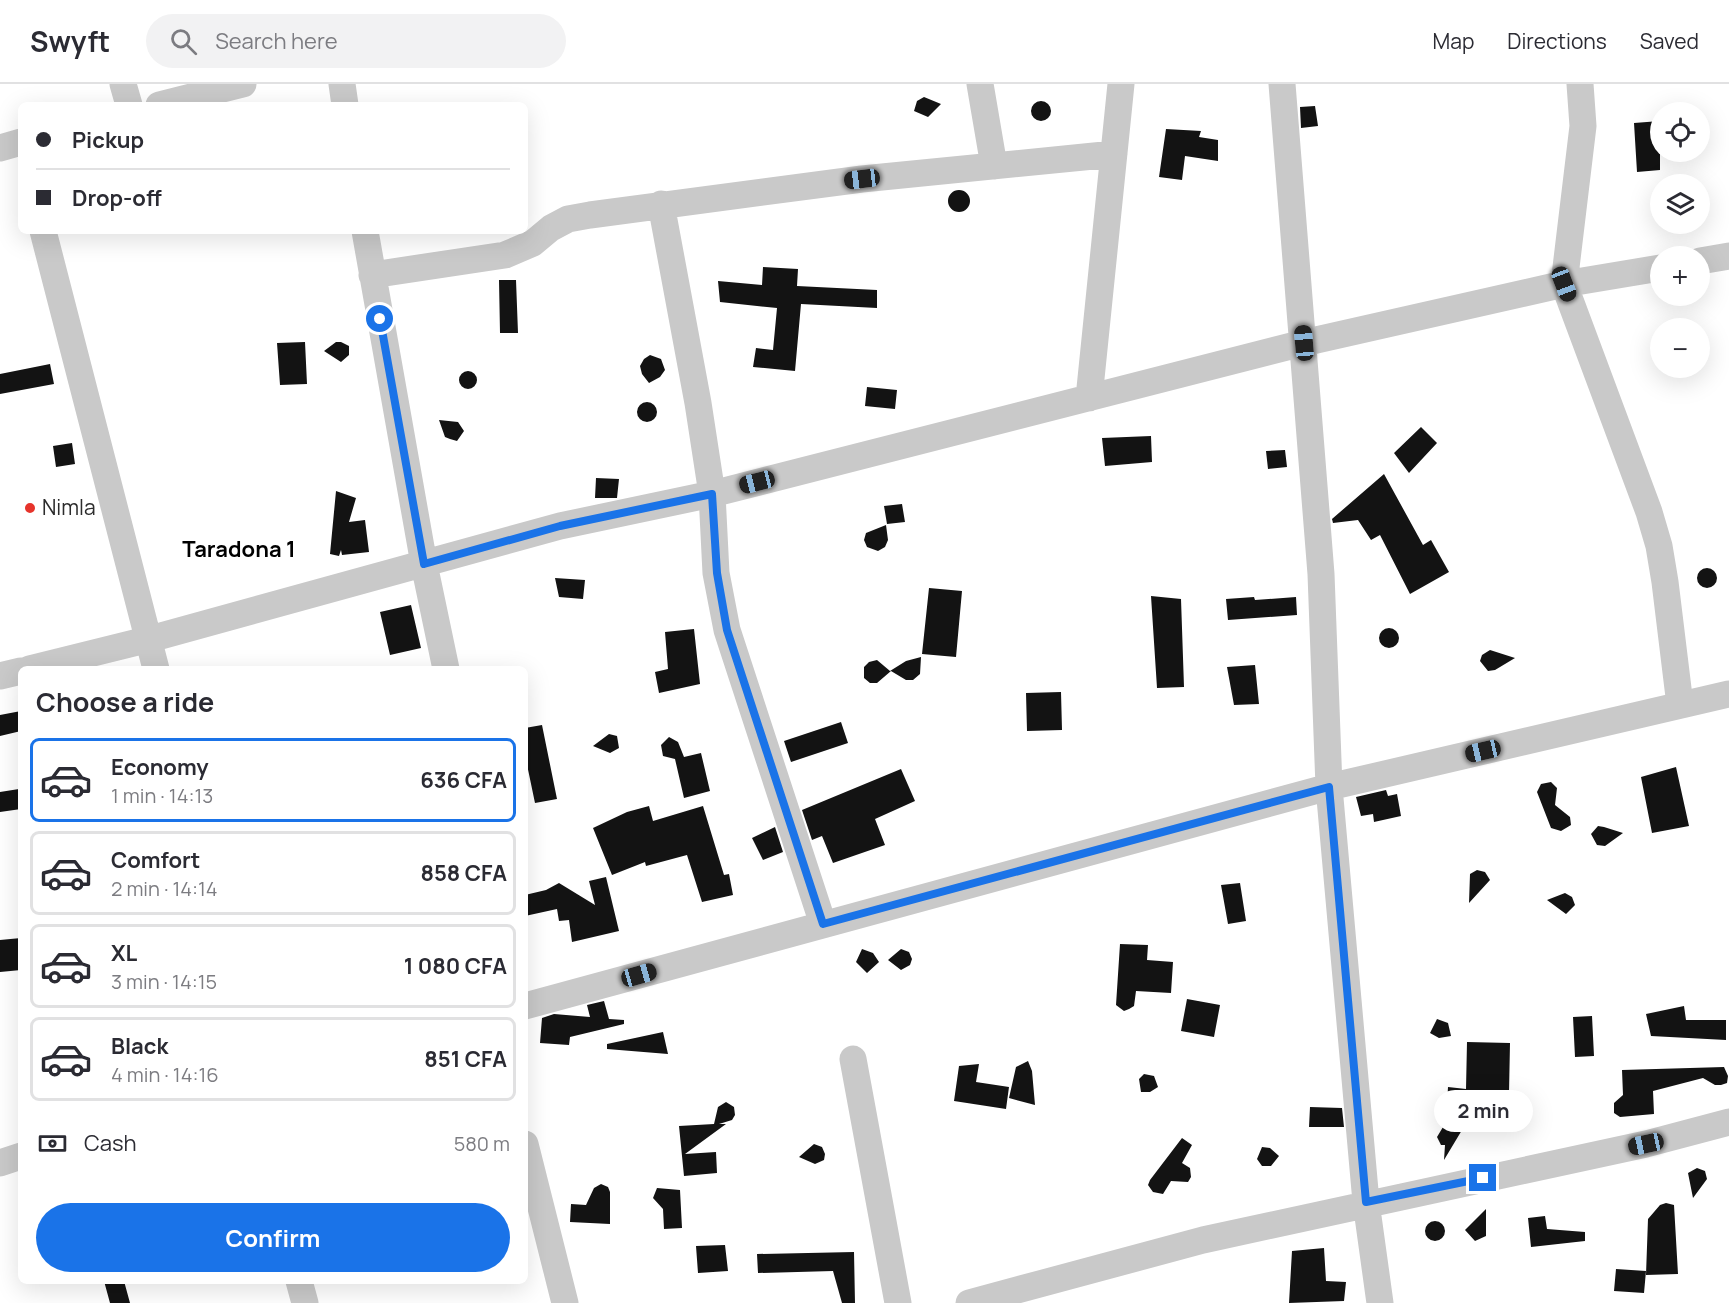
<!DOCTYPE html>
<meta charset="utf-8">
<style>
:root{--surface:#fff;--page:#f2f2f3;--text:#2b2b33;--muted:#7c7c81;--line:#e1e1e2;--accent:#1a73e8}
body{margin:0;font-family:Manrope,sans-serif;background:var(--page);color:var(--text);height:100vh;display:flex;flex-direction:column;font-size:22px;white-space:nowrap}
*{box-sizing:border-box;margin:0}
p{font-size:20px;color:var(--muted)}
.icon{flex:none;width:33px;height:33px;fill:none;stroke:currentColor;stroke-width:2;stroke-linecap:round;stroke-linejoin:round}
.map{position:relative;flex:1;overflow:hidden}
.panel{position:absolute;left:18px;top:582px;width:510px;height:618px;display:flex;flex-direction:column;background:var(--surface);border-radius:9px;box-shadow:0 6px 24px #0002}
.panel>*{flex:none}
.guide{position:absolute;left:18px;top:18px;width:510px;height:132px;border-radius:9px;box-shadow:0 6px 24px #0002;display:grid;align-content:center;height:132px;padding:0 18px;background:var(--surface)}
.tools{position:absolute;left:1650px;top:18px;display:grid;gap:12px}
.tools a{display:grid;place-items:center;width:60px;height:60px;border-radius:50%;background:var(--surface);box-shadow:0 6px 24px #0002;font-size:30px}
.end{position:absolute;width:27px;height:27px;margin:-14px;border:8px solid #1a73e8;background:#fff;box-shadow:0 0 0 3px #fff}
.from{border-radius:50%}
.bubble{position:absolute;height:42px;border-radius:21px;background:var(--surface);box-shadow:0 6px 24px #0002;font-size:20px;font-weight:700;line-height:42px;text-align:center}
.car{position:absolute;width:18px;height:36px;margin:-18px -9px;border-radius:8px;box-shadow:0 0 4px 2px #0007;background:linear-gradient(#222 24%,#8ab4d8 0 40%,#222 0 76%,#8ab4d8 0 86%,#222 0)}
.guide b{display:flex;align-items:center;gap:21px;height:57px;font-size:22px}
.guide b+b{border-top:2px solid var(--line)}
.guide i{width:15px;height:15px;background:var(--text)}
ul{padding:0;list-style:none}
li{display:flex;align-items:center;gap:18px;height:84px;margin:0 12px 9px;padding:0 6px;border:3px solid var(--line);border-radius:9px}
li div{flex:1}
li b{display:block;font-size:22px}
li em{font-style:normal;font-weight:700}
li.active{border-color:var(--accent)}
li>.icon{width:54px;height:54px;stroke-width:1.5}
h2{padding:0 18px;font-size:27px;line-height:72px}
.pay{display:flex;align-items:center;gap:15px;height:66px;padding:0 18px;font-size:22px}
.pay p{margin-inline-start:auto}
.button{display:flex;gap:12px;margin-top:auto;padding:12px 18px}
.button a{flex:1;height:69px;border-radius:36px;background:var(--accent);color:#fff;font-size:24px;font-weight:700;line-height:69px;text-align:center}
header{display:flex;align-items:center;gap:36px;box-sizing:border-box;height:84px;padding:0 30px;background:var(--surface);border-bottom:2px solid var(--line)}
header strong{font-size:28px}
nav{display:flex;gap:33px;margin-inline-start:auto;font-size:21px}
.search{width:420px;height:54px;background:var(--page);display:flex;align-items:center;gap:15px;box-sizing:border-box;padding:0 21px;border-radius:33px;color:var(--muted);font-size:22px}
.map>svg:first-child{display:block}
</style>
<header>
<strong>Swyft</strong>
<div class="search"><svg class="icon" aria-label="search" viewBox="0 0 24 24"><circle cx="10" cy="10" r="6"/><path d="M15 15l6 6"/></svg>Search here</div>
<nav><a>Map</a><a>Directions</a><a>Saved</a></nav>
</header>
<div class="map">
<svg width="1729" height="1219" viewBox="0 0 1729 1219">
<rect width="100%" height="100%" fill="#fff"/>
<path fill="#131313" d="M 924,13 L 941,20 L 928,33 L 914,27 L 917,17 Z
M1031 27a10 10 0 1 1 20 0a10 10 0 1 1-20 0Z
M 1315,22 L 1318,42 L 1301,44 L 1300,23 Z
M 1660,37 L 1660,86 L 1637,88 L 1634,39 Z
M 1166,45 L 1201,47 L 1199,53 L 1218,56 L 1218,77 L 1185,72 L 1182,96 L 1159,93 Z
M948 117a11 11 0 1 1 22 0a11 11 0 1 1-22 0Z
M 763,183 L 798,185 L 797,202 L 877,206 L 877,224 L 801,220 L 795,287 L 753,283 L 756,264 L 773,266 L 777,224 L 720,218 L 718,197 L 762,201 Z
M 499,196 L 516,196 L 518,249 L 500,249 Z
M 305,258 L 307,300 L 280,301 L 277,259 Z
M 336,258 L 341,258 L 349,262 L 349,271 L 341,278 L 324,267 Z
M 650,271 L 661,275 L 665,286 L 660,293 L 649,299 L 642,290 L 640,282 L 644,275 Z
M 50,280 L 54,300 L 0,310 L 0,290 Z
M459 296a9 9 0 1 1 18 0a9 9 0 1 1-18 0Z
M 867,303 L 897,306 L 895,325 L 865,322 Z
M637 328a10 10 0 1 1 20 0a10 10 0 1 1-20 0Z
M 439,336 L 458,338 L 464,347 L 457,357 L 450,355 L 445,353 Z
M 1421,343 L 1437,359 L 1409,389 L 1394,369 Z
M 1151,352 L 1152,378 L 1105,382 L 1102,354 Z
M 72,359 L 75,380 L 56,383 L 53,362 Z
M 1285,366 L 1287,383 L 1268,385 L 1266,367 Z
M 1384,390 L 1423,461 L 1431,456 L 1449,488 L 1410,510 L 1380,451 L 1371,456 L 1358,436 L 1333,439 L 1332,435 Z
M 596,394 L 619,395 L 617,414 L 595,414 Z
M 336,407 L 356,414 L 349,438 L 365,436 L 369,468 L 342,471 L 341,466 L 339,472 L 330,470 Z
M 902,420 L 905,438 L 887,440 L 884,422 Z
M 886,441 L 888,456 L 885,463 L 878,467 L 867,463 L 864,456 L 866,449 Z
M1697 494a10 10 0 1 1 20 0a10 10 0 1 1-20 0Z
M 555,494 L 585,496 L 583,515 L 559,513 Z
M 929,504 L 962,507 L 956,573 L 922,570 Z
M 1151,512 L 1181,515 L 1184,603 L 1157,604 Z
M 1254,513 L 1255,516 L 1296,513 L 1297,531 L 1228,536 L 1226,515 Z
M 411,521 L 421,564 L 390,571 L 380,528 Z
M1379 554a10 10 0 1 1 20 0a10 10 0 1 1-20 0Z
M 694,545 L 700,600 L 659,609 L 655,588 L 668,585 L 665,548 Z
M 1490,566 L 1515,574 L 1495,586 L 1488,587 L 1480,577 L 1482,571 Z
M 921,573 L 920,590 L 913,596 L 906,596 L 891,587 L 877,599 L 870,599 L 864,594 L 864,583 L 869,578 L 877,576 L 890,587 L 906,577 Z
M 1255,581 L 1259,620 L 1234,621 L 1227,583 Z
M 1061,608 L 1062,646 L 1027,647 L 1026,609 Z
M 21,627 L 21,647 L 0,652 L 0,631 Z
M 841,638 L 848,659 L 791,678 L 784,657 Z
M 542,641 L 557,715 L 535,719 L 525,671 L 525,644 Z
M 609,650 L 617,652 L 619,664 L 610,669 L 593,662 Z
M 669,653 L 678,658 L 684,673 L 701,669 L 710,707 L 684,714 L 675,675 L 663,672 L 661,661 Z
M 1676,683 L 1689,742 L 1652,749 L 1641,693 Z
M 901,685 L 915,717 L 875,735 L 885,761 L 833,779 L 822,752 L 812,756 L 802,726 Z
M 1551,698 L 1557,704 L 1555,721 L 1570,733 L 1571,741 L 1561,747 L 1551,744 L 1537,708 L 1541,700 Z
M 19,705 L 21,725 L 0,728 L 0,708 Z
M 1386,706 L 1388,712 L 1397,710 L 1401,732 L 1374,738 L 1373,730 L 1361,732 L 1356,713 Z
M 649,722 L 653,737 L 703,722 L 724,791 L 729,790 L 733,811 L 702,818 L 687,771 L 646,782 L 645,778 L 612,791 L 593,744 L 627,728 Z
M 1598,742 L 1604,743 L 1623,749 L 1605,762 L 1597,761 L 1591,750 Z
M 775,743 L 783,768 L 763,776 L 752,754 Z
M 1477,786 L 1485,788 L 1490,796 L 1469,819 L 1470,790 Z
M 606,793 L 619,847 L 572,858 L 569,836 L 559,837 L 557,825 L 525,832 L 525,811 L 546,806 L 559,799 L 595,821 L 589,797 Z
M 1240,799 L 1246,837 L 1228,840 L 1221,801 Z
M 1565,809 L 1572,813 L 1575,821 L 1566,830 L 1547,816 Z
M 21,854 L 21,886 L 0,888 L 0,856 Z
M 1120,860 L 1148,861 L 1147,876 L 1173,878 L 1171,909 L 1136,907 L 1134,922 L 1129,925 L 1124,927 L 1116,921 Z
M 862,865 L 873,869 L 879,878 L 867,889 L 856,878 Z
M 901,865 L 909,868 L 912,875 L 910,881 L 901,886 L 888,876 Z
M 1187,915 L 1220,921 L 1214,953 L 1181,947 Z
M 604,917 L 609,935 L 624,936 L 624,940 L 570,953 L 569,961 L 540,959 L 542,934 L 554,930 L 590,933 L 587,921 Z
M 1684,922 L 1686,936 L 1726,936 L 1726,956 L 1651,952 L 1646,930 Z
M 1592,932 L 1594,972 L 1575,973 L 1573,933 Z
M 1437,935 L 1448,939 L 1451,952 L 1439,954 L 1430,949 Z
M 663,948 L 668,970 L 607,965 L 607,960 Z
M 1467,958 L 1510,959 L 1509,1009 L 1482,1008 L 1481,1046 L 1462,1046 L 1444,1076 L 1445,1061 L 1441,1061 L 1437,1053 L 1446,1038 L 1448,1003 L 1466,1005 Z
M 1028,977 L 1032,987 L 1035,1021 L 1009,1014 L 1016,983 Z
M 979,980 L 976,998 L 1009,1003 L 1006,1025 L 954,1017 L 959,982 Z
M 1724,983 L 1728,992 L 1727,999 L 1721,1001 L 1715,1001 L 1703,994 L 1653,1007 L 1654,1030 L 1620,1033 L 1614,1029 L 1614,1019 L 1623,1011 L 1622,986 Z
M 1144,990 L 1154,992 L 1158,1003 L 1150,1008 L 1141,1008 L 1139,995 Z
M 726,1018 L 734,1023 L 735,1031 L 732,1036 L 719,1040 L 726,1040 L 685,1070 L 716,1068 L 717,1089 L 684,1092 L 679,1042 L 714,1040 L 718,1023 Z
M 1310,1023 L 1342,1024 L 1344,1043 L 1309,1043 Z
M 1182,1054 L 1192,1061 L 1182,1079 L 1190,1084 L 1191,1093 L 1188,1098 L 1171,1097 L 1163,1110 L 1153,1108 L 1148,1101 L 1150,1096 Z
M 814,1060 L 822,1063 L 825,1070 L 824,1076 L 815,1080 L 799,1073 Z
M 1262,1063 L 1270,1064 L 1279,1072 L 1271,1082 L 1262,1082 L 1257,1075 Z
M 1697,1084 L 1705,1087 L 1707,1095 L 1693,1114 L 1688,1089 Z
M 601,1100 L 608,1103 L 610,1108 L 610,1140 L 570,1138 L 571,1120 L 586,1121 L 594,1104 Z
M 657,1104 L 680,1106 L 682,1144 L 664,1145 L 663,1125 L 653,1114 Z
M 1666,1119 L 1674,1121 L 1678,1190 L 1646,1191 L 1648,1135 L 1660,1121 Z
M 1486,1125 L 1486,1152 L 1475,1157 L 1465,1146 Z
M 1545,1132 L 1547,1145 L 1585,1148 L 1585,1157 L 1531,1163 L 1528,1134 Z
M1425 1147a10 10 0 1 1 20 0a10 10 0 1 1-20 0Z
M 725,1161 L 728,1187 L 698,1189 L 696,1162 Z
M 1324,1164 L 1326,1197 L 1346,1198 L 1344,1217 L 1289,1219 L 1292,1167 Z
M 854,1168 L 855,1219 L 842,1219 L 833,1187 L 758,1189 L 757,1170 Z
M 1616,1185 L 1646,1187 L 1644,1209 L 1614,1207 Z
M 104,1197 L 124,1197 L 130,1219 L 110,1219 Z"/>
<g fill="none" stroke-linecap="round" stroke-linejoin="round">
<path stroke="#c9c9c9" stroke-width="27" d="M 123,0 L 129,21
M 342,0 L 345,21
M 980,0 L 994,82
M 1282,0 L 1321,490 L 1329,703 L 1366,1118 L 1380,1219
M 1580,0 L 1583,42 L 1564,200 L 1649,428 L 1659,462 L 1665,498 L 1680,621
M 159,21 L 243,0
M 0,64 L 21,58
M 661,120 L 698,319 L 712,410 L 716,489 L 727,546 L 823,840
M 43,147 L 156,585
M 365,147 L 424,480 L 446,585
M 1700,177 L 1729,172
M 372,191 L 505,171 L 533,159 L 551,144 L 568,135 L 590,131 L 862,95 L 1114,70
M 1089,314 L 1121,0
M 29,585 L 150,555 L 560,442 L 712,410 L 1303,259 L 1564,200 L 1660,184
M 0,592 L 21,587
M 525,922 L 1329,703 L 1729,610
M 853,975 L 898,1219
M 525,1060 L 565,1219
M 0,1079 L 21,1072
M 299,1197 L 305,1219
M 969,1219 L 1203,1156 L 1646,1060 L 1729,1038"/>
</g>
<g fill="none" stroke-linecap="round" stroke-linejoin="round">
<path stroke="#1a73e8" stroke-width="8" d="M 380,235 L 424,480 L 560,442 L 712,410 L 717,489 L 727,546 L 823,840 L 1329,703 L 1366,1118 L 1483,1094"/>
</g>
<circle fill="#e6342b" stroke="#fff" stroke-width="2" cx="30" cy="424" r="6"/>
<g text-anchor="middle" stroke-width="6" stroke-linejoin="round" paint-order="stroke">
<g font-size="21" fill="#2c2c2c" stroke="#fff" text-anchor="start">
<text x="42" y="431">Nimla</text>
</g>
<g font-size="22" font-weight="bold" fill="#000" stroke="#fff">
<text x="239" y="473">Taradona 1</text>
</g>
</g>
</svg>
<div class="tools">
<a><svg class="icon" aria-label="locate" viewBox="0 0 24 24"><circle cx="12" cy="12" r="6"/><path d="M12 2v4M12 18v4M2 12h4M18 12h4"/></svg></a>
<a><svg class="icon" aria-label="layers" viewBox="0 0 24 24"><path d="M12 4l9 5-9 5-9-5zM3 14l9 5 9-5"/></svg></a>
<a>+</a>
<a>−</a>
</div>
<i class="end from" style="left:380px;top:235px"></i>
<i class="end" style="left:1483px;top:1094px"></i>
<div class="bubble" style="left:1434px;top:1006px;width:99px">2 min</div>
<i class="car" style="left:862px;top:95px;rotate:263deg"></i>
<i class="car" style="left:1564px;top:200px;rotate:159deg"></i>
<i class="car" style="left:1304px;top:259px;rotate:355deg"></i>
<i class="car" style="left:757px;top:398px;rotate:256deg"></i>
<i class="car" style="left:1483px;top:667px;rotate:257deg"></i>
<i class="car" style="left:639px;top:891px;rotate:74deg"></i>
<i class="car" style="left:1646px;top:1060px;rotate:258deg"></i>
<div class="guide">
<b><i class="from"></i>Pickup</b>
<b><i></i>Drop-off</b>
</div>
<section class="panel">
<h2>Choose a ride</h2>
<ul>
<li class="active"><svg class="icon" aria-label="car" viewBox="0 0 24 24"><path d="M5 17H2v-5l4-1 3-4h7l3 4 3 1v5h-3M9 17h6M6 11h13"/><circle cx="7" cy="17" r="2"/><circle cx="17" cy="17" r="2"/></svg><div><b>Economy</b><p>1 min · 14:13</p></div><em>636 CFA</em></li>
<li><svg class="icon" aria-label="car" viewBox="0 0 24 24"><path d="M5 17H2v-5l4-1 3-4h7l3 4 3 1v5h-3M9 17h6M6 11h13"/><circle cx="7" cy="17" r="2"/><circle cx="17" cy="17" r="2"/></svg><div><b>Comfort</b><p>2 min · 14:14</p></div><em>858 CFA</em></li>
<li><svg class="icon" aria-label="car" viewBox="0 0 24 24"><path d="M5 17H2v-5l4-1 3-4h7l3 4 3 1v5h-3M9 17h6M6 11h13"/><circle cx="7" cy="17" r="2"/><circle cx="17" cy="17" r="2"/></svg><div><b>XL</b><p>3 min · 14:15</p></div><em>1 080 CFA</em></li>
<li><svg class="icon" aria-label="car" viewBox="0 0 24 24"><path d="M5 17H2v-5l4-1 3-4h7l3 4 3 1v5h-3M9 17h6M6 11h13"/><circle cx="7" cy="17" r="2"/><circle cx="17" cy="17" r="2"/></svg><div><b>Black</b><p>4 min · 14:16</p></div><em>851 CFA</em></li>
</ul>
<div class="pay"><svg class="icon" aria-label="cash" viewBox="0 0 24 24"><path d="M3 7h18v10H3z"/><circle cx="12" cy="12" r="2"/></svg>Cash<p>580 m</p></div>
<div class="button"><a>Confirm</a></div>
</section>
</div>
